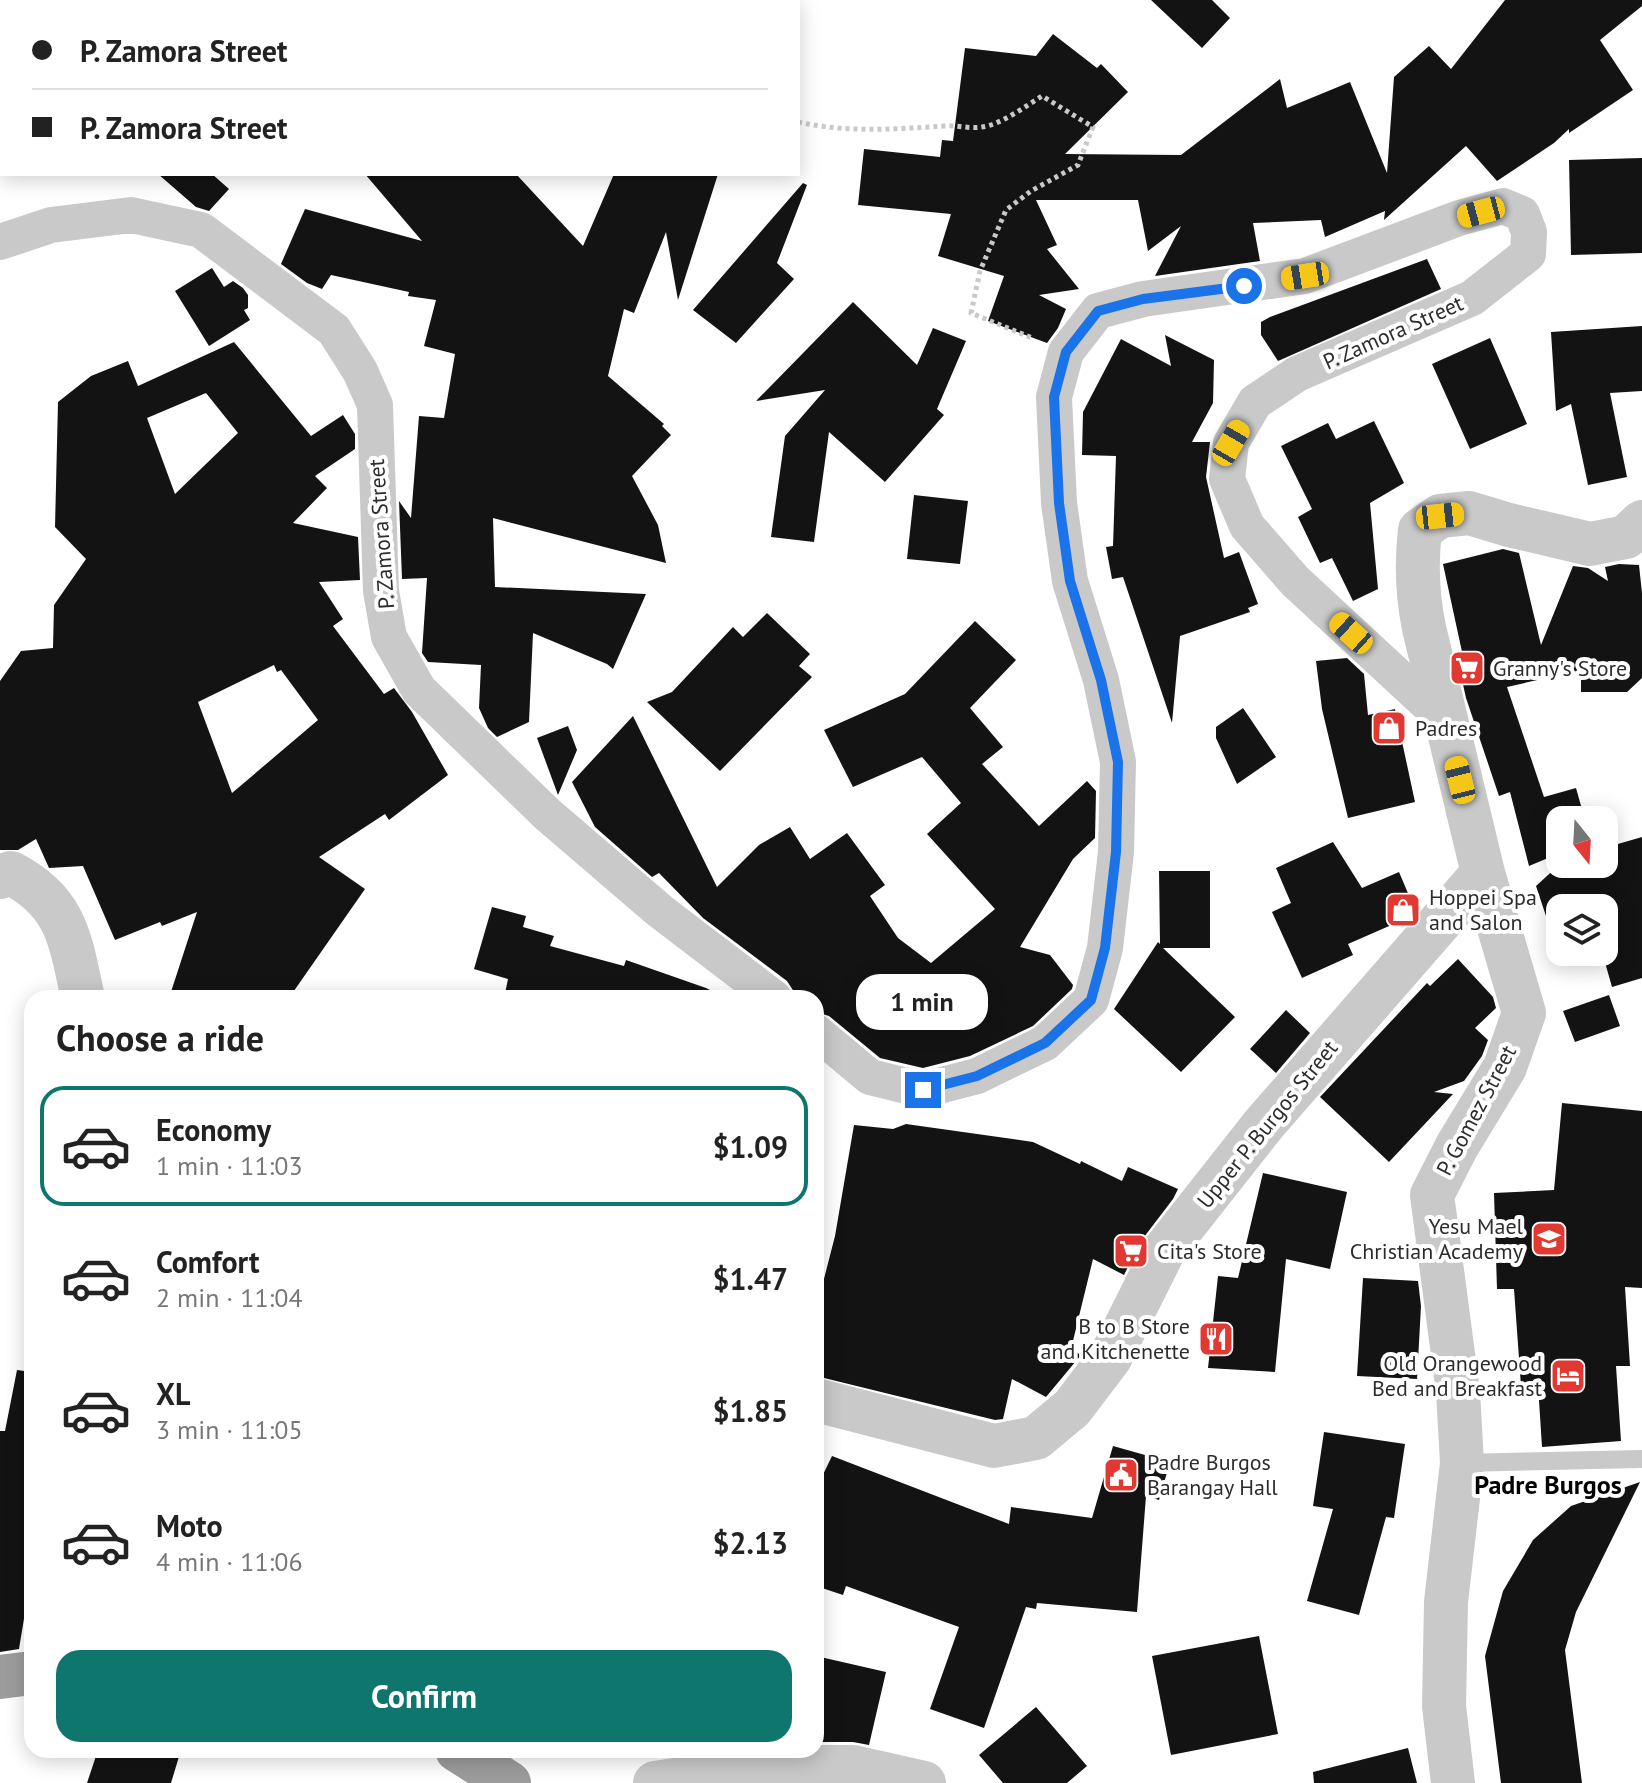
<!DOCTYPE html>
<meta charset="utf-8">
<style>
:root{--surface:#fff;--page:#f6f6f6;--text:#222;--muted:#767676;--line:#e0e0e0;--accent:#0f766e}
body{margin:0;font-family:"PT Sans",sans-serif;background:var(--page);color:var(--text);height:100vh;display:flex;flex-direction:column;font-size:30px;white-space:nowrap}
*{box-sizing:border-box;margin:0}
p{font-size:26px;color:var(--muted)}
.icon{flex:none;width:44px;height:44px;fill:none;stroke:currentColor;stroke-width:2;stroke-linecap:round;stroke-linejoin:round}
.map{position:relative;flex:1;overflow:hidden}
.side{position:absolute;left:24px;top:990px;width:800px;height:768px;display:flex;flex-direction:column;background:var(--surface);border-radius:24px;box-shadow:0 4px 20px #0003}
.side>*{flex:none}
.banner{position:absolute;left:0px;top:0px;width:800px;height:176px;box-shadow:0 4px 20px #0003;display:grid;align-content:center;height:176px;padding:0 32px;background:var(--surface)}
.needle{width:52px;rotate:162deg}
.tools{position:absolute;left:1546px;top:806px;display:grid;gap:16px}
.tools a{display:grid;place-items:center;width:72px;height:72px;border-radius:16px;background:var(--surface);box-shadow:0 4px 20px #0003;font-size:40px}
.end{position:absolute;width:36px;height:36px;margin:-18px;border:10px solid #1a73e8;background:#fff;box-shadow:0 0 0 4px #fff}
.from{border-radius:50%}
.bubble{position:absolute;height:56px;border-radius:24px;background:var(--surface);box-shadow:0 4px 20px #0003;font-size:26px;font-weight:600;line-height:56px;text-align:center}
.car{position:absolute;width:24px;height:48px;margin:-24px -12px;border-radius:10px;box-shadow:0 0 6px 2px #0007;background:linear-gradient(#f5c518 24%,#345 0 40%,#f5c518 0 76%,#345 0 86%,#f5c518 0)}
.banner b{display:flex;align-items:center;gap:28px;height:76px;font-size:30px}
.banner b+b{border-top:2px solid var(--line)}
.banner i{width:20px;height:20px;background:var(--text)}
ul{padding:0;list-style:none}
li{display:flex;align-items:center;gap:24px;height:120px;margin:0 16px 12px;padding:0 16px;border:4px solid transparent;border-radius:24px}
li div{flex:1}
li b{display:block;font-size:30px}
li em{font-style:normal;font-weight:600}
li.current{border-color:var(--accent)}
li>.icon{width:72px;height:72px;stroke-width:1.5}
h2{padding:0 32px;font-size:36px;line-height:96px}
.cta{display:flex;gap:16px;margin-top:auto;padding:16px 32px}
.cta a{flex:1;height:92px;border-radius:24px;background:var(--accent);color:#fff;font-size:32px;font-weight:600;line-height:92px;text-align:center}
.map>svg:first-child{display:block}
</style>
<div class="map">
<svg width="1642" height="1783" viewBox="0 0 1642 1783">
<rect width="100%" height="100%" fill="#fff"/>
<path fill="#131313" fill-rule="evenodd" d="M 1151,0 L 1212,0 L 1230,18 L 1202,48 Z
M 1505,0 L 1642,0 L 1642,6 L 1600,40 L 1633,90 L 1569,133 L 1569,129 L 1554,143 L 1497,181 L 1466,146 L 1384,220 L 1385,211 L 1325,237 L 1321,220 L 1253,223 L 1260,261 L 1155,276 L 1181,226 L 1148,251 L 1138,200 L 1036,200 L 1057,245 L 1047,249 L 1079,289 L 1039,295 L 1066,309 L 1058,328 L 1047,343 L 988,321 L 1004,276 L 938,256 L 951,214 L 858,205 L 864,149 L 940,157 L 942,140 L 953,141 L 965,48 L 1036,56 L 1053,34 L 1097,68 L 1101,64 L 1128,92 L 1065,154 L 1181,155 L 1280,79 L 1287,108 L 1350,82 L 1387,173 L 1394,77 L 1429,46 L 1451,69 Z
M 1642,158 L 1642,253 L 1571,255 L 1569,160 Z
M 158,174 L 212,174 L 229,189 L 209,211 L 196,207 Z
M 365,174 L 516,174 L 583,246 L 614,174 L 718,174 L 678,300 L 666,232 L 634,313 L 624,309 L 608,376 L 664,424 L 662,426 L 671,435 L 632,476 L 658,525 L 666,563 L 493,518 L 495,587 L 646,594 L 613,669 L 607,664 L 533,633 L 529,722 L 497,737 L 488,728 L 479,708 L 481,665 L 428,662 L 422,653 L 427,578 L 402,579 L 399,501 L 411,518 L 419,416 L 444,418 L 455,354 L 424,346 L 436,300 L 408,296 L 409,292 L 331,275 L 322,289 L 307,283 L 281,264 L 305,209 L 422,241 Z
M 803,183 L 807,185 L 777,263 L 794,279 L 736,343 L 693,310 Z
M 1427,259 L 1441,289 L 1278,361 L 1261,335 L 1261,322 L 1270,317 Z
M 212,268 L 224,287 L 233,281 L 243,288 L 248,295 L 248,308 L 244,310 L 250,320 L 209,346 L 175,291 Z
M 853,302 L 917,365 L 933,328 L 966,341 L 937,409 L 944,415 L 885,482 L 829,432 L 814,542 L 771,537 L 785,436 L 825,390 L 756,401 Z
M 1642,326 L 1642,391 L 1610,393 L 1627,477 L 1588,485 L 1571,404 L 1556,411 L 1551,332 Z
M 1165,335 L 1214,360 L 1213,403 L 1192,442 L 1210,442 L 1206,477 L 1224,558 L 1239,552 L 1258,604 L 1248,608 L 1250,612 L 1180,636 L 1172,723 L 1123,577 L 1112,579 L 1106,547 L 1113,546 L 1116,456 L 1082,455 L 1083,412 L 1121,339 L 1171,366 Z
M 1490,338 L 1527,424 L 1470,449 L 1432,364 Z
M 234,342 L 311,436 L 343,415 L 355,434 L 355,449 L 315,476 L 327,488 L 293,523 L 358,537 L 360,580 L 319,582 L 343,619 L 333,626 L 384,694 L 394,688 L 412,712 L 448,775 L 389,820 L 385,814 L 319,857 L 365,889 L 289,998 L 169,998 L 197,912 L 162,926 L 160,922 L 115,940 L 83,866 L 49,868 L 36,839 L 18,850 L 0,850 L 0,681 L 21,651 L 53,648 L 54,605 L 86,559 L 55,527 L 58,402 L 91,376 L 128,361 L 138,386 ZM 206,393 L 238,433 L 175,494 L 147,418 ZM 274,665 L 277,672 L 281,670 L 318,720 L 232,793 L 198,702 Z
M 1374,421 L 1404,483 L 1370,503 L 1378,589 L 1353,601 L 1332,558 L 1320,563 L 1298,517 L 1312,509 L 1281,446 L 1328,423 L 1336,439 Z
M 914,495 L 968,501 L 960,564 L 907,559 Z
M 1503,549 L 1519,553 L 1541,645 L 1573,566 L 1588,568 L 1608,581 L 1605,567 L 1619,564 L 1639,565 L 1642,593 L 1642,678 L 1627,692 L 1581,692 L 1581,670 L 1507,687 L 1544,797 L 1576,788 L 1585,820 L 1560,820 L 1560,853 L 1529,866 L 1510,792 L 1499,796 L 1466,698 L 1458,662 L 1464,661 L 1443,564 Z
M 767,613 L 810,654 L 799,666 L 812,677 L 720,771 L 647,702 L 672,692 L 733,627 L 743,637 Z
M 975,621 L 1016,660 L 970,708 L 1003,747 L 982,764 L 1039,826 L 1087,781 L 1096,791 L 1095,838 L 1073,859 L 1020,947 L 1050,955 L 1073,985 L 1072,989 L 1033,1026 L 970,1056 L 923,1068 L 880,1058 L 829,1016 L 816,1012 L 816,998 L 798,998 L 787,981 L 703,918 L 659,873 L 652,877 L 595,827 L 572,782 L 633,716 L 717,887 L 759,845 L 790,827 L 810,859 L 847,833 L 885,885 L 870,896 L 898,938 L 931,963 L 995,909 L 927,834 L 961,803 L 922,757 L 853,787 L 824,730 L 905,694 Z
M 1347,658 L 1364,674 L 1368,715 L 1395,709 L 1415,802 L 1348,818 L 1322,709 L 1316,661 Z
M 1243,708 L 1276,757 L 1237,784 L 1216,738 L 1216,727 Z
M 568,726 L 577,750 L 558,795 L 537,738 Z
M 1642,837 L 1642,978 L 1612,987 L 1602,952 L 1604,908 L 1590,908 L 1589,903 L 1573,908 L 1560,908 L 1560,912 L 1546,916 L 1536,886 L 1560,864 L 1604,864 L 1604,848 Z
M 1333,842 L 1362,888 L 1399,872 L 1416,912 L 1412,916 L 1348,944 L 1353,955 L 1302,978 L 1272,912 L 1291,903 L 1276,868 Z
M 1159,871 L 1210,871 L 1210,948 L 1163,948 L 1235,1017 L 1181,1072 L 1114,1009 L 1158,942 L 1160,944 Z
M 492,907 L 526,916 L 523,927 L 554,936 L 550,946 L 624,966 L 626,960 L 706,988 L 718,994 L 717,998 L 504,998 L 508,979 L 474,969 Z
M 1458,959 L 1493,997 L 1496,1008 L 1475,1028 L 1488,1040 L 1482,1056 L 1464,1081 L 1434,1092 L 1453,1094 L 1389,1162 L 1320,1097 L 1427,983 L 1430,986 Z
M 1609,995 L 1620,1026 L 1575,1042 L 1563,1011 Z
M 1286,1010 L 1310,1033 L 1276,1073 L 1250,1049 Z
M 1562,1103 L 1642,1111 L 1642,1288 L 1625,1287 L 1630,1366 L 1616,1366 L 1621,1441 L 1542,1447 L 1538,1385 L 1521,1386 L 1514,1289 L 1497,1289 L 1494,1193 L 1554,1190 Z
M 906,1124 L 1033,1142 L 1080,1164 L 1081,1161 L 1122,1181 L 1128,1167 L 1178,1189 L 1173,1199 L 1141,1241 L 1124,1275 L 1093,1259 L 1071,1349 L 1081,1355 L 1046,1397 L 1012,1379 L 1003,1419 L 995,1420 L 816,1376 L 816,1310 L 835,1236 L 854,1125 L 893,1129 Z
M 1263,1173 L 1347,1192 L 1330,1269 L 1286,1259 L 1275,1372 L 1208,1368 L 1218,1276 L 1238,1278 Z
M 1363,1278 L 1418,1281 L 1421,1306 L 1417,1379 L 1357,1376 Z
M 17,1370 L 32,1372 L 32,1570 L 19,1649 L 0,1652 L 0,1431 L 5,1431 Z
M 1324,1432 L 1405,1444 L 1394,1518 L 1386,1517 L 1359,1615 L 1307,1601 L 1333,1509 L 1313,1506 Z
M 1113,1446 L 1170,1462 L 1159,1500 L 1146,1496 L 1137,1612 L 1037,1603 L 1036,1609 L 1026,1607 L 984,1728 L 930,1709 L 959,1627 L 846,1586 L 843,1595 L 816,1586 L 816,1489 L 832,1456 L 1009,1524 L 1011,1507 L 1092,1518 Z
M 1640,1482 L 1576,1612 L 1565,1650 L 1582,1783 L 1501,1783 L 1485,1656 L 1503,1591 L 1533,1540 L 1571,1506 Z
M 1259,1636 L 1278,1734 L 1171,1755 L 1152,1656 Z
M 816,1656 L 886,1672 L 869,1745 L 853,1742 L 816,1742 Z
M 1036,1707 L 1087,1766 L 1067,1783 L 1003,1783 L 979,1755 Z
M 1408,1748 L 1417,1783 L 1314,1783 L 1313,1772 Z
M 98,1750 L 181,1750 L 171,1783 L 87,1783 Z"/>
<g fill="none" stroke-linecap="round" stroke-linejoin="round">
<path stroke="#c9c9c9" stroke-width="5" stroke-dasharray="4 4" stroke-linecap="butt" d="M 756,2 L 757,0
M 798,122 C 848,133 895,129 945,126 C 957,125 970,129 982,127 C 1000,125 1026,106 1042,96 L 1093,127 L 1078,165 L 1031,191 L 1006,210 L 980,271 L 971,313 L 1032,338"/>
<path stroke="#c9c9c9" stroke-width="18" d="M 1462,1463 L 1642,1459"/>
<path stroke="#c9c9c9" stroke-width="36" d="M 0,242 L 51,225 L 131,215 L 201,230 L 334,330 L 360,371 L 375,405 L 381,591 L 389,637 L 419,690 L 547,814 L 660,911 L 774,998
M 816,1032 L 870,1077 L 923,1090 L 977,1076 L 1045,1043 L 1091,1000 L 1105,948 L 1116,852 L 1118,762 L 1101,680 L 1070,581 L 1059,503 L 1054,397 L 1066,352 L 1098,311 L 1143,299 L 1305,276 L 1459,218 L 1503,206 L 1522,214 L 1529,232 L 1528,254 L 1472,298 L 1297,374 L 1255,402 L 1231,443 L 1227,479 L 1247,526 L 1295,581 L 1444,719"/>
<path stroke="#c9c9c9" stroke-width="44" d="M 0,877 L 11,873 C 68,903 70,940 83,998
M 816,1400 L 994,1446 L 1036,1438 L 1072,1408 L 1110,1358 L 1163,1252 L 1264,1124 L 1483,873
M 655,1783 L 759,1767 L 853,1767 L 924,1783
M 1453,1783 L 1444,1706 L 1446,1602 L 1462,1463 L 1458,1392 L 1432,1195 L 1457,1146 L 1505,1067 L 1524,1013 L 1483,873 L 1424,628 C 1417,594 1416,564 1420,530 L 1440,516 L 1469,513 L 1509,525 L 1590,544 L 1626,537 L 1642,522"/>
<path stroke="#9c9c9c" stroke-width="44" d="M 0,1677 L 32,1673
M 457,1750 L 509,1783"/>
</g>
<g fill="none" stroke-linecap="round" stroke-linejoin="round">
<path stroke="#1a73e8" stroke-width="10" d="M 923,1090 L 977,1076 L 1045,1043 L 1091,1000 L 1105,948 L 1116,852 L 1118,762 L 1101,680 L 1070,581 L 1059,503 L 1054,397 L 1066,352 L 1098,311 L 1143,299 L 1244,286"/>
</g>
<defs>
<symbol id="supermarket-square" viewBox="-11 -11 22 22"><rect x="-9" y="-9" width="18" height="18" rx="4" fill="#e13831" stroke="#fff"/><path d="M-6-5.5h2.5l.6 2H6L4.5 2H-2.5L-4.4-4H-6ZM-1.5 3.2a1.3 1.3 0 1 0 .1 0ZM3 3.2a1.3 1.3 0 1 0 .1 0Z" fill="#fff"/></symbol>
<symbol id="shop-square" viewBox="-11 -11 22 22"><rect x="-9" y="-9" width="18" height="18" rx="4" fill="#e13831" stroke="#fff"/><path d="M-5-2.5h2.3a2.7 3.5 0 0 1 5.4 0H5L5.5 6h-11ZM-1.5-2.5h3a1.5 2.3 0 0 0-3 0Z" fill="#fff"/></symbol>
<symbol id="school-square" viewBox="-11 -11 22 22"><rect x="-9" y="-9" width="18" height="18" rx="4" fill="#e13831" stroke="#fff"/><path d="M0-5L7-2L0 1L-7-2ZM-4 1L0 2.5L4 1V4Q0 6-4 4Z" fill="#fff"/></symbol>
<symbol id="restaurant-square" viewBox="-11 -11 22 22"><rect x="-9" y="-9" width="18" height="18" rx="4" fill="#e13831" stroke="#fff"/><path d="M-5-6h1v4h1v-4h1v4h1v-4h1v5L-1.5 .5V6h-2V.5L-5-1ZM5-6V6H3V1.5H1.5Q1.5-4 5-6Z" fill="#fff"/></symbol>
<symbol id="hotel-square" viewBox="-11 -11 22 22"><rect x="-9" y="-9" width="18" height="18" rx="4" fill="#e13831" stroke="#fff"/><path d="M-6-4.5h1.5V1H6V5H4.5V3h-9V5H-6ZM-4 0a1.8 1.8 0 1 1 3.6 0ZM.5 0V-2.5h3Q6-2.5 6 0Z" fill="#fff"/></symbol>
<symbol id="civic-square" viewBox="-11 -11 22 22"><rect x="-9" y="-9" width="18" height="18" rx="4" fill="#e13831" stroke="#fff"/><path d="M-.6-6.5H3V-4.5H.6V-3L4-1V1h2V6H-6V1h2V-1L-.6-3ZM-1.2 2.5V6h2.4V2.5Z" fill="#fff"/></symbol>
</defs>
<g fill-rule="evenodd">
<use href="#supermarket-square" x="1447" y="648" width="40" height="40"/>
<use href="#shop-square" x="1369" y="708" width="40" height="40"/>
<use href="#shop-square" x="1383" y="890" width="40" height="40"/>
<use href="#school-square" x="1529" y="1219" width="40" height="40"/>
<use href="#supermarket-square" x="1111" y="1231" width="40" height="40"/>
<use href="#restaurant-square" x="1196" y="1319" width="40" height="40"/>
<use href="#hotel-square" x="1548" y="1356" width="40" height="40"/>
<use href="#civic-square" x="1101" y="1455" width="40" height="40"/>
</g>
<g text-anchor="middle" stroke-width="8" stroke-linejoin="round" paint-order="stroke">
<g font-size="22" fill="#2c2c2c" stroke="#fff">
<text transform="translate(1393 332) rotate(-24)" y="8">P. Zamora Street</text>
<text transform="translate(381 534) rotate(-94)" y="8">P. Zamora Street</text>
<text transform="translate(1476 1110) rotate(-62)" y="8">P. Gomez Street</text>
<text transform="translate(1267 1124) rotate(-51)" y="8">Upper P. Burgos Street</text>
</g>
<g font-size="22" fill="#2c2c2c" stroke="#fff" text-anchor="start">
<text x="1493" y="676">Granny's Store</text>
<text x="1415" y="736">Padres</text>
<text x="1429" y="905">Hoppei Spa<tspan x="1429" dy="25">and Salon</tspan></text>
<text x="1523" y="1234" text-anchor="end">Yesu Mael<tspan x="1523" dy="25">Christian Academy</tspan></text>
<text x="1157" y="1259">Cita's Store</text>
<text x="1190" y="1334" text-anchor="end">B to B Store<tspan x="1190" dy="25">and Kitchenette</tspan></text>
<text x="1542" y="1371" text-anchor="end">Old Orangewood<tspan x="1542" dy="25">Bed and Breakfast</tspan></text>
<text x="1147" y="1470">Padre Burgos<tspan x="1147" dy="25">Barangay Hall</tspan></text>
</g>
<g font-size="26" font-weight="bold" fill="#000" stroke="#fff">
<text x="1548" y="1494">Padre Burgos</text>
</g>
</g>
</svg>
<div class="tools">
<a><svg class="needle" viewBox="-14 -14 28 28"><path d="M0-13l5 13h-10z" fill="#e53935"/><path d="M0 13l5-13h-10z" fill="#767676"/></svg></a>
<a><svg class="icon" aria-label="layers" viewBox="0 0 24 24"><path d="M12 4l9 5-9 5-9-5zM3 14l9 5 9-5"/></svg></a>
</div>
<i class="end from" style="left:1244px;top:286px"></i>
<i class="end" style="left:923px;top:1090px"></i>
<div class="bubble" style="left:856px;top:974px;width:132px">1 min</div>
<i class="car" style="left:1481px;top:212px;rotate:255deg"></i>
<i class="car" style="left:1305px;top:276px;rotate:261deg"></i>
<i class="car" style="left:1231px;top:443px;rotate:30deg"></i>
<i class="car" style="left:1440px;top:516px;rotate:84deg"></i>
<i class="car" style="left:1351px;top:633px;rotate:312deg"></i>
<i class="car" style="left:1460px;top:780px;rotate:346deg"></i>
<div class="banner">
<b><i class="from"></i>P. Zamora Street</b>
<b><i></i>P. Zamora Street</b>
</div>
<section class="side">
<h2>Choose a ride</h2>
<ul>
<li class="current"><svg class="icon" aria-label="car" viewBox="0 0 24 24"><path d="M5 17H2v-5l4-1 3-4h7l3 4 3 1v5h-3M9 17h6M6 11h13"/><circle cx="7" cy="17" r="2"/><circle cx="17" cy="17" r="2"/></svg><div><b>Economy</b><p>1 min · 11:03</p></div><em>$1.09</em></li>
<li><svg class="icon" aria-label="car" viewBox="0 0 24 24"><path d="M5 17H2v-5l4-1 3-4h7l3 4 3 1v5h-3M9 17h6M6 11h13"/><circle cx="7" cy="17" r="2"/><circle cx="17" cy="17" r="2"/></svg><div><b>Comfort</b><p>2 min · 11:04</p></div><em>$1.47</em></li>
<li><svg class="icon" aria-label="car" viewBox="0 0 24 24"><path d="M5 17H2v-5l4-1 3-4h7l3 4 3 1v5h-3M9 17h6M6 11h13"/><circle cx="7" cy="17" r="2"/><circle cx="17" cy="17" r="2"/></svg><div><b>XL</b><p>3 min · 11:05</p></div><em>$1.85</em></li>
<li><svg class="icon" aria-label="car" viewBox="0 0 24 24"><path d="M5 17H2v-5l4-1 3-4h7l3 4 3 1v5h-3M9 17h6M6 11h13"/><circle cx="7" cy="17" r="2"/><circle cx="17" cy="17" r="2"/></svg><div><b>Moto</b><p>4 min · 11:06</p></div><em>$2.13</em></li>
</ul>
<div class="cta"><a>Confirm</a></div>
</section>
</div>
